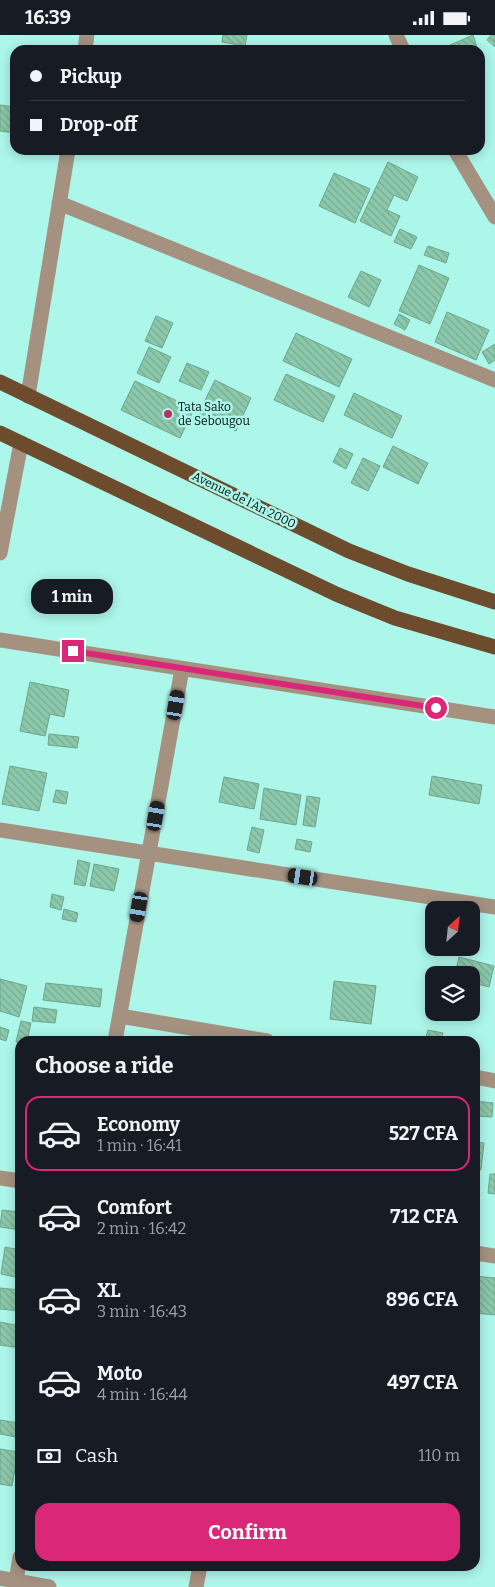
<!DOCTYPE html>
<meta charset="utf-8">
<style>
:root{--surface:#171b24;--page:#242831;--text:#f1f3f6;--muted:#9ea1a6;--line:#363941;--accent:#db2777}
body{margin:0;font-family:Bitter,serif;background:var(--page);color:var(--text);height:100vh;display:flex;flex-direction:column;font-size:19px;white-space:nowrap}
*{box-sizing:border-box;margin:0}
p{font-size:16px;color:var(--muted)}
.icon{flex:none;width:28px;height:28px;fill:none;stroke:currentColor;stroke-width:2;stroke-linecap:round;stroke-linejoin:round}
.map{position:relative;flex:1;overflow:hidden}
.side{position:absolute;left:15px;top:1001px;width:465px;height:535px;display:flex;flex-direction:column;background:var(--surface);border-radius:15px;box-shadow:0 2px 12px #0003}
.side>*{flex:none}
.banner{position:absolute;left:10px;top:10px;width:475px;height:110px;border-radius:15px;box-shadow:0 2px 12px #0003;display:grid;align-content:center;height:110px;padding:0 20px;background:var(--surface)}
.needle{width:32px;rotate:27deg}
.tools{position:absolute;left:425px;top:866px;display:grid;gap:10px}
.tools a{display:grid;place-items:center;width:55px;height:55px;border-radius:10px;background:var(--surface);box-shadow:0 2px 12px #0003;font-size:25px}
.end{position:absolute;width:22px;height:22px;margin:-11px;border:6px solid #db2777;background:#fff;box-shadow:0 0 0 2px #fff}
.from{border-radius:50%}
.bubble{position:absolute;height:35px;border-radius:15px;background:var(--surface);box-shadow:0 2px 12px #0003;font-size:16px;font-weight:700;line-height:35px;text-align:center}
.car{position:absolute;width:15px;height:30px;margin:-15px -8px;border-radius:6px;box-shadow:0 0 4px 1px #0007;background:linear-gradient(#222 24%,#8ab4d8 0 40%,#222 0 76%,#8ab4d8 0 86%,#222 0)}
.banner b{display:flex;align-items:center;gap:18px;height:48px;font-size:19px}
.banner b+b{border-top:1px solid var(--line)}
.banner i{width:12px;height:12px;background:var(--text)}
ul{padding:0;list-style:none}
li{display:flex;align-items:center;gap:15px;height:75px;margin:0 10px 8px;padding:0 10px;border:2px solid transparent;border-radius:15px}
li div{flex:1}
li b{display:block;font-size:19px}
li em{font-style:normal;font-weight:700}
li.on{border-color:var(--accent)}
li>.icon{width:45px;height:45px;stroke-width:1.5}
h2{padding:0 20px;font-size:22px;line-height:60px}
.pay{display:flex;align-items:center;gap:12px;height:55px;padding:0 20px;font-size:19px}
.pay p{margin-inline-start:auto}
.primary-button{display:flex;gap:10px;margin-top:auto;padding:10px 20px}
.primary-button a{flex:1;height:58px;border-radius:15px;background:var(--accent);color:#fff;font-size:20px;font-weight:700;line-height:58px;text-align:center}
.status{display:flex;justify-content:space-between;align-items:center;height:35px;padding:0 25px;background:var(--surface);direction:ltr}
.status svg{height:14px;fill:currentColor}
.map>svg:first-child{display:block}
</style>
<div class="status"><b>16:39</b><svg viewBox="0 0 49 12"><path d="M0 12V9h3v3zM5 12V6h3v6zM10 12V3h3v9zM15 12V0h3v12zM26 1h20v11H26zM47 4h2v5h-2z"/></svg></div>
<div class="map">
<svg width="495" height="1552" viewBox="0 0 495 1552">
<defs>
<pattern id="building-back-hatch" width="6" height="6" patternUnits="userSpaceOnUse" patternTransform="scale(1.25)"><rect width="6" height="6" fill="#8cc8ab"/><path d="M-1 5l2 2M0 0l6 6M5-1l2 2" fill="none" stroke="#77ab92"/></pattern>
</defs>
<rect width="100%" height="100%" fill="#adf6ea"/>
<path fill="url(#building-back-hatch)" stroke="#6ca78b" d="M 223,0 L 247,0 L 245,11 L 222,7 Z
M 473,0 L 478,15 L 439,15 Z
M 491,0 L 495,0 L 495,12 L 487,5 Z
M 0,70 L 15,72 L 15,98 L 0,96 Z
M 388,127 L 418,142 L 407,166 L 394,160 L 387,175 L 400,181 L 391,201 L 360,186 Z
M 334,138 L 370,154 L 355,188 L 319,171 Z
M 400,194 L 417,202 L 411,214 L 394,207 Z
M 428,211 L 449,218 L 446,228 L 424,220 Z
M 419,230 L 449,243 L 430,289 L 399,276 Z
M 361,236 L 381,245 L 369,272 L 348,262 Z
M 447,277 L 489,295 L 476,325 L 435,307 Z
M 399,279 L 410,285 L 405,295 L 394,289 Z
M 156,281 L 173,288 L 162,313 L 145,306 Z
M 296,298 L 352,324 L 339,352 L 283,326 Z
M 495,309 L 495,325 L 489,329 L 482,317 Z
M 149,312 L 171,322 L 159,348 L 137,338 Z
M 187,328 L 209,337 L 201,355 L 179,346 Z
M 286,339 L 335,361 L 323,387 L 274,365 Z
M 215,345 L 251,363 L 236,396 L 199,378 Z
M 135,346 L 194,374 L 180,403 L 121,375 Z
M 354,358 L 402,381 L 392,403 L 344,380 Z
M 393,411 L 428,428 L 418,449 L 383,432 Z
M 340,413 L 353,419 L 346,434 L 333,427 Z
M 363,423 L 380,431 L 368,456 L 351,448 Z
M 30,647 L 69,655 L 64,682 L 50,679 L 45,701 L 20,696 Z
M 49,699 L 79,702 L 77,713 L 48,710 Z
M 10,731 L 47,738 L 39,776 L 2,769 Z
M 432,741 L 482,750 L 479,769 L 429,760 Z
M 224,742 L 259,749 L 254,774 L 219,767 Z
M 264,753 L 301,760 L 296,790 L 260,784 Z
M 56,755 L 68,757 L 66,769 L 53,767 Z
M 307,761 L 320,763 L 315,792 L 303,790 Z
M 252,792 L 264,795 L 259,818 L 247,815 Z
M 297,804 L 312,807 L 310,817 L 295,814 Z
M 78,825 L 90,828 L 85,851 L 74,849 Z
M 94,829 L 119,834 L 114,856 L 90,851 Z
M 52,859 L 64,862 L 61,875 L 50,872 Z
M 64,874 L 78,878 L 76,887 L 62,884 Z
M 459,922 L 494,931 L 489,952 L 471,947 L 471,940 L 455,940 Z
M 0,944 L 27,951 L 19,982 L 0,976 Z
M 334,946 L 376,951 L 371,989 L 330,984 Z
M 46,948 L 102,954 L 100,972 L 43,965 Z
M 34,972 L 57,975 L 55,988 L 32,986 Z
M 21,986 L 31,988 L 27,1006 L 20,1007 L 16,1007 Z
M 0,992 L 9,995 L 6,1006 L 0,1004 Z
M 428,995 L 443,998 L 441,1005 L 446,1006 L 425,1006 Z
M 475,1066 L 493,1068 L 492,1082 L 475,1081 Z
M 475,1107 L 484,1108 L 481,1135 L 475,1134 Z
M 490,1139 L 495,1139 L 495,1159 L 488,1158 Z
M 2,1175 L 20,1177 L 20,1195 L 0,1192 Z
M 5,1212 L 20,1215 L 20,1243 L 1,1239 Z
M 475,1241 L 495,1243 L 495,1280 L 475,1278 Z
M 0,1253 L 20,1255 L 20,1276 L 0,1274 Z
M 0,1287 L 20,1291 L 20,1313 L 0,1310 Z
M 0,1385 L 18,1388 L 16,1402 L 0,1399 Z
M 0,1414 L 18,1417 L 12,1451 L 0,1449 Z"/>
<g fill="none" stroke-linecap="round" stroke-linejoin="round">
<path stroke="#a49180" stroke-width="15" d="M 396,0 L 403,15
M 85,15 L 87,0
M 455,115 L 495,182
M 59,168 L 495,345
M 28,361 L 68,115
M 0,518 L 21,408
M 0,605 L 495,682
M 0,795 L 495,872
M 120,981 L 267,1006
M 115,1006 L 182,634
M 475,1042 L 495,1046
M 0,1143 L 20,1146
M 475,1218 L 495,1221
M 0,1543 L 49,1552
M 15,1552 L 20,1522
M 196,1552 L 200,1531"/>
<path stroke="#6c4c2d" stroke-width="15" d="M 0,347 L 349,516 L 408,539 L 495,567
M 0,398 L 336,559 L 395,583 L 495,612"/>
</g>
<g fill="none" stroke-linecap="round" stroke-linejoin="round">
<path stroke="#db2777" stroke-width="6" d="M 73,616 L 436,673"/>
</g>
<circle fill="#bc2f63" stroke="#adf6ea" stroke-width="2" cx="168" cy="379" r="5"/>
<g text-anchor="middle" stroke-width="5" stroke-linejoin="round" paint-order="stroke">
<g font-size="12" fill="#00100d" stroke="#adf6ea" text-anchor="start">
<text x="178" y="376">Tata Sako<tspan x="178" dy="14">de Sebougou</tspan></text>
</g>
<g font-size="12" fill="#00100d" stroke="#adf6ea">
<text transform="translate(244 465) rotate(26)" y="4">Avenue de l'An 2000</text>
</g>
</g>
</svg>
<div class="tools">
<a><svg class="needle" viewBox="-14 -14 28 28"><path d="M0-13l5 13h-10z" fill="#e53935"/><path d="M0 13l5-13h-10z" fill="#9ea1a6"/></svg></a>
<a><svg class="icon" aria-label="layers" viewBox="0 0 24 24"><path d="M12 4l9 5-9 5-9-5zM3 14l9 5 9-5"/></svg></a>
</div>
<i class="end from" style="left:436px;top:673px"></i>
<i class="end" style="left:73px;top:616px"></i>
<div class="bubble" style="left:31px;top:544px;width:82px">1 min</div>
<i class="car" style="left:176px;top:670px;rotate:10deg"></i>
<i class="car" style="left:156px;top:781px;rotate:10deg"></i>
<i class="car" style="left:303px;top:842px;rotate:279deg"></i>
<i class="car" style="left:139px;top:872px;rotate:190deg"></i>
<div class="banner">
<b><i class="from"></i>Pickup</b>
<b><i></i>Drop-off</b>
</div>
<section class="side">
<h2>Choose a ride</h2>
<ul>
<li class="on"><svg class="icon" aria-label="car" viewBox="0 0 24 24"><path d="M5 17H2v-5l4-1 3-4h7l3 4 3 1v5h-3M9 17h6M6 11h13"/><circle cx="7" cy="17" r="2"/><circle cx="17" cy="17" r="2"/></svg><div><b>Economy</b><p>1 min · 16:41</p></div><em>527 CFA</em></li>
<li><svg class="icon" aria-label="car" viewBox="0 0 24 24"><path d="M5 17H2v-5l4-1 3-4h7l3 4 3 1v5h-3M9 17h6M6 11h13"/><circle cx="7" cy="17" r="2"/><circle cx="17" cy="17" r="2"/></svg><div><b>Comfort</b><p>2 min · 16:42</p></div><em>712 CFA</em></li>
<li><svg class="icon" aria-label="car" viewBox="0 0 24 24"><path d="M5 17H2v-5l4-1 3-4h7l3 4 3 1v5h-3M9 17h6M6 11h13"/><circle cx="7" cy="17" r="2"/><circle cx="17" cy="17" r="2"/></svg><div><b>XL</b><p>3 min · 16:43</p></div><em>896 CFA</em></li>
<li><svg class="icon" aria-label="car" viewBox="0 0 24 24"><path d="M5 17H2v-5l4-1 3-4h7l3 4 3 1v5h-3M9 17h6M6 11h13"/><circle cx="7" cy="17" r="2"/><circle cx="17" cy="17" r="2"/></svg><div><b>Moto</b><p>4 min · 16:44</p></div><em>497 CFA</em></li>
</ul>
<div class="pay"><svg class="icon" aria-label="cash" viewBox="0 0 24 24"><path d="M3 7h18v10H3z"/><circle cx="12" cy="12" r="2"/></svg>Cash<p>110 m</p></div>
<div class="primary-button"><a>Confirm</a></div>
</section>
</div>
